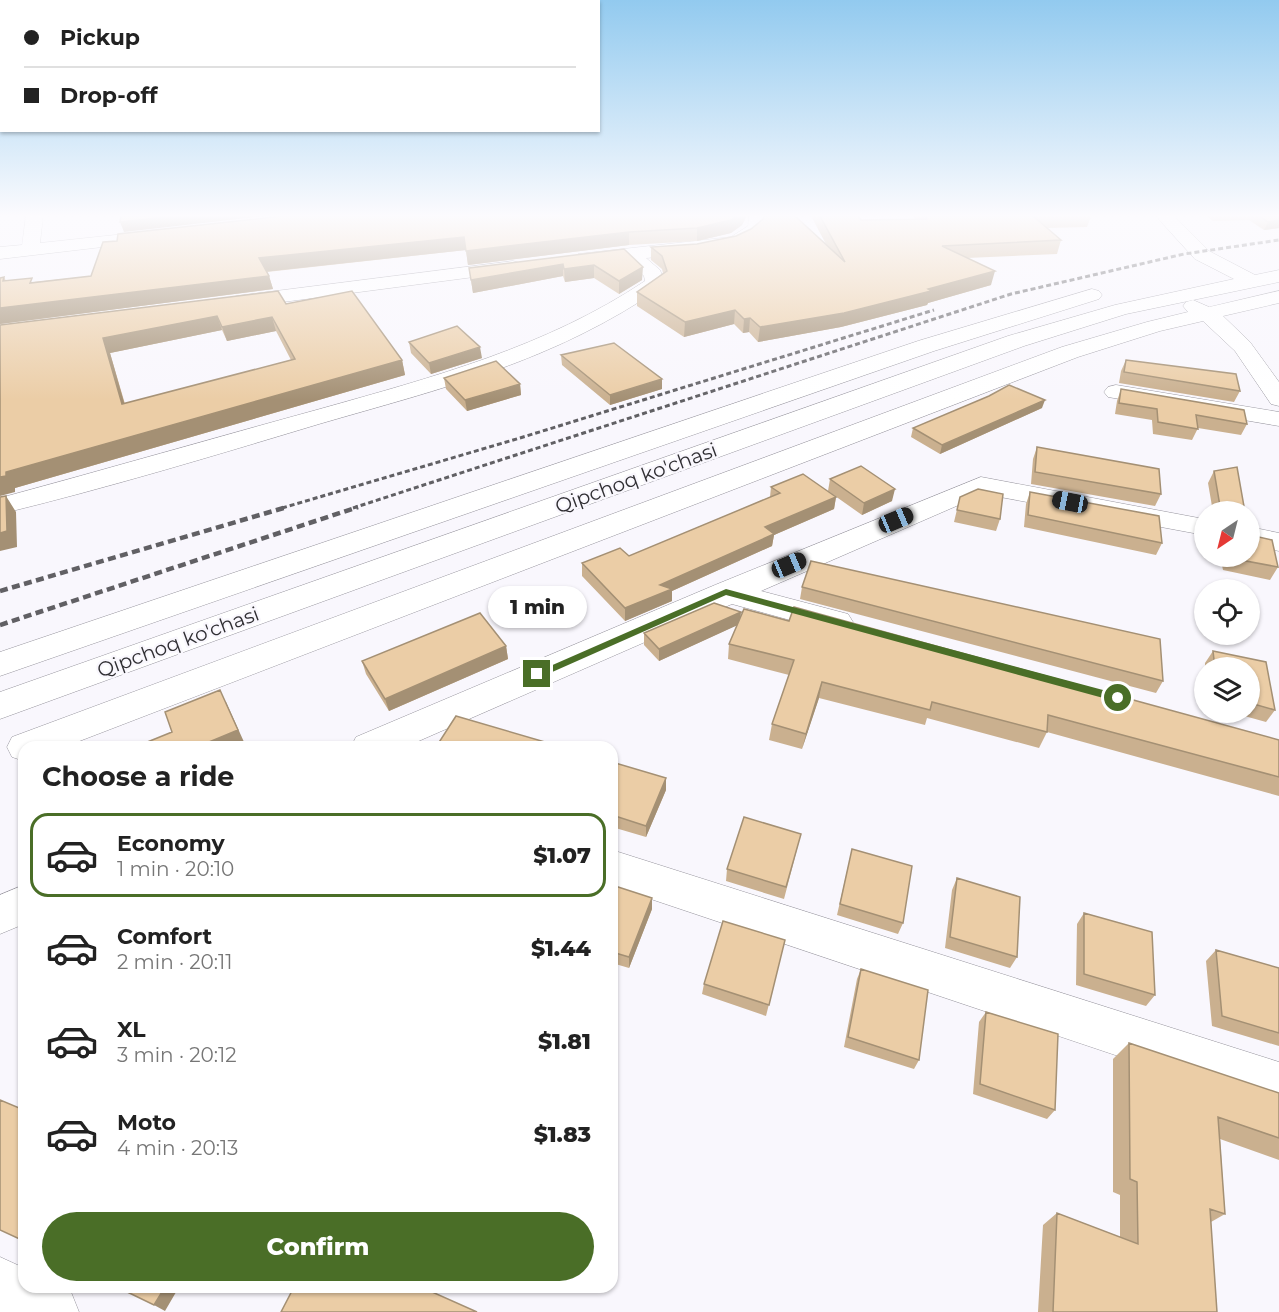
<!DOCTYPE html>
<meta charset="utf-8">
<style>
:root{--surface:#fff;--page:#f6f6f6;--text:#222;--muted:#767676;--line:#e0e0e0;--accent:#4a6e27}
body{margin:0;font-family:Montserrat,sans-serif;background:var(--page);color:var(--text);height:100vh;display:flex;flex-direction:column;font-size:22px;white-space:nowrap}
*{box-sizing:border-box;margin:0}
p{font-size:20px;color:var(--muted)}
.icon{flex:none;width:33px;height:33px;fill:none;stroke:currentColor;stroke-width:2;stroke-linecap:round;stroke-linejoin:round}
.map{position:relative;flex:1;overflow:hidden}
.sheet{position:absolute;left:18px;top:741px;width:600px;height:552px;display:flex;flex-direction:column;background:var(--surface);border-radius:18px;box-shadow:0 2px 4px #0004}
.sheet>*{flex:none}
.guide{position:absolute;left:0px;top:0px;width:600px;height:132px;box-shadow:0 2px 4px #0004;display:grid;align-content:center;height:132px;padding:0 24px;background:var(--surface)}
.needle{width:39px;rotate:215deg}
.fabs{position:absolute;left:1194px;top:501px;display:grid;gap:12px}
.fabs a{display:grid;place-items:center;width:66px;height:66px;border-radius:50%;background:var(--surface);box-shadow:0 2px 4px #0004;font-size:30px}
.end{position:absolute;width:27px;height:27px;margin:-14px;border:8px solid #4a6e27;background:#fff;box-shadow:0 0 0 3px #fff}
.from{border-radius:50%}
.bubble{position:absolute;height:42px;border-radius:21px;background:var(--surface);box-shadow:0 2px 4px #0004;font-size:20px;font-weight:800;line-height:42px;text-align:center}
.car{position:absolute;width:18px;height:36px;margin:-18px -9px;border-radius:8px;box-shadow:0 0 4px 2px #0007;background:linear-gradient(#222 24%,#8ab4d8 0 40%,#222 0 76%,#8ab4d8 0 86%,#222 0)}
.guide b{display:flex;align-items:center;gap:21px;height:57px;font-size:22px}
.guide b+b{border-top:2px solid var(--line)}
.guide i{width:15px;height:15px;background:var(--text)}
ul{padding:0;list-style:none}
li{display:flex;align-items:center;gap:18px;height:84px;margin:0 12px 9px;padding:0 12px;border:3px solid transparent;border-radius:18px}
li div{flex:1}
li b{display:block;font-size:22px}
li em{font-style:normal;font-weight:800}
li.on{border-color:var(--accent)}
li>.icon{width:54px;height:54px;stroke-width:1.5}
h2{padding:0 24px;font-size:27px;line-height:72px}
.button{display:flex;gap:12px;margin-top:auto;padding:12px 24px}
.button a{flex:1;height:69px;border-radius:36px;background:var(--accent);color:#fff;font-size:24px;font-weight:800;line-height:69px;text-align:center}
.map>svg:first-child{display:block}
</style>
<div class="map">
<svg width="1279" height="1312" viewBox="0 0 1279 1312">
<rect width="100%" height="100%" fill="#f9f7fd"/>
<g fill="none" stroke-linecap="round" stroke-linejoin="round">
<defs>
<path id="minor" d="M 26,216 L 43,216 L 40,243 L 162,230 L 168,231 L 171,235 L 168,239 L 162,240 L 0,259 L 0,247 L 22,245 Z
M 749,216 L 766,216 C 760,258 679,255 646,258 L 660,270 L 665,283 L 662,287 C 553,362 443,388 319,424 C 213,456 107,488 0,514 L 0,498 C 107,469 214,438 320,409 C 434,377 546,347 645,281 L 644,276 L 626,260 L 585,264 L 578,262 L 576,258 L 578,254 L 731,237 L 748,226 Z
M 513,261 L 520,263 L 522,267 L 520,271 L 237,308 L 230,306 L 227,302 L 230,298 L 237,296 Z
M 1279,291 L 1279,303 L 1223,316 L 1250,342 L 1279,382 L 1279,406 L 1271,404 L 1235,351 L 1203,321 L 1160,331 L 1078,357 L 64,747 L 24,747 L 24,761 L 12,757 L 7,747 L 12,737 L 1062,347 L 1147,322 L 1188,312 L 1183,306 L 1186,302 L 1193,300 L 1209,307 Z
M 1116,385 L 1279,412 L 1279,426 L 1108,397 L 1104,392 L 1108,387 Z
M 981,477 L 1204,519 L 1204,535 L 984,494 L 761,591 L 848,614 L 853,622 L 848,630 L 837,633 L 732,604 L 405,747 L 351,747 L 356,737 L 715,585 Z
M 1250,527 L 1279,533 L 1279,551 L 1250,545 Z
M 612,850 L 1279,1062 L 1279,1110 L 612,886 Z
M 24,885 L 24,924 L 0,934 L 0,895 Z
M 0,1257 L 24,1268 L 24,1287 L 62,1287 L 71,1292 L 79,1312 L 0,1312 Z"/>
<path id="major" d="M 1156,216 L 1174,216 L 1209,251 L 1255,275 L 1279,270 L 1279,282 L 1126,314 L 1024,346 L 0,719 L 0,692 L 1008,336 L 1115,305 L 1234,279 L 1195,259 Z
M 1092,289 L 1099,291 L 1102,295 L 1099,299 L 934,351 L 0,676 L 0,652 L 918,341 Z"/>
</defs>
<use href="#minor" stroke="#96949d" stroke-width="1"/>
<use href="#major" stroke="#96949d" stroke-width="1"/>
<use href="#minor" fill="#fff" fill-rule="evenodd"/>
<use href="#major" fill="#fff" fill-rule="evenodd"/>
<path stroke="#616064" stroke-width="3" stroke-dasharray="5 3" stroke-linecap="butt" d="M 282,508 L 520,438 L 934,310
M 353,508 L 1011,294 L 1184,254 L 1279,240"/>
<path stroke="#616064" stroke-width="4.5" stroke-dasharray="8 4.5" stroke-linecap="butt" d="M 0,591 L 287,507
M 0,625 L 358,507"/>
</g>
<path fill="#cab08f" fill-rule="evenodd" d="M 811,216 L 858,216 L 861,220 L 915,219 L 913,216 L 1091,216 L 1087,227 L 1047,228 L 1061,240 L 1057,254 L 967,258 L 991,285 L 928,303 L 927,305 L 841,327 L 758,342 L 749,332 L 743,333 L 734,324 L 684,337 L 637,306 L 637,292 L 663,273 L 662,269 L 651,260 L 651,247 L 697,244 L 736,236 L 751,229 L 763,219 L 827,246 Z
M 1206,216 L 1279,216 L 1279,228 L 1264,230 L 1249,220 L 1213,221 Z
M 742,225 L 731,233 L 697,241 L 629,245 L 468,265 L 466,250 L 267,272 L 269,276 L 273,289 L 0,324 L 0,278 L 4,277 L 6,281 L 34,282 L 91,276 L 103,242 Z
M 624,249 L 642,280 L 619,294 L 594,278 L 565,282 L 563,276 L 473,293 L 469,268 Z
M 286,304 L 402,360 L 405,375 L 15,488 L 15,492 L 0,325 ZM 222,330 L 227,341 L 276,331 L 291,360 L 125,404 L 110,353 Z
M 409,342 L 482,358 L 431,374 L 411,353 Z
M 561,355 L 662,379 L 662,389 L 610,405 L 562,365 Z
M 1126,360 L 1240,391 L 1234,402 L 1119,383 L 1121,371 Z
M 444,378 L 520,384 L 521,395 L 467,411 L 446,389 Z
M 1121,389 L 1247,424 L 1241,435 L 1198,428 L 1192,440 L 1153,434 L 1152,420 L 1115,414 L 1117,401 Z
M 1042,408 L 940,454 L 911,437 L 913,428 Z
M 1037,447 L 1161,494 L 1155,506 L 1031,484 L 1033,459 Z
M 1214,471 L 1245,512 L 1213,512 L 1208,483 Z
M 830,479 L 892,501 L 862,515 L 828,491 Z
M 771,487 L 836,497 L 834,509 L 774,535 L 772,546 L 672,591 L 672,601 L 625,621 L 582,576 L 582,563 L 629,556 L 770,497 Z
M 1030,492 L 1162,543 L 1156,555 L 1024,527 L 1026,504 Z
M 960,497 L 1000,519 L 996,531 L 954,522 Z
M 1250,535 L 1278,567 L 1270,580 L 1223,570 L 1220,556 L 1250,556 Z
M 802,587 L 1163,681 L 1156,693 L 800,599 Z
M 741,617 L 789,621 L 1279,740 L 1279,796 L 1047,732 L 1039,748 L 927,718 L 925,725 L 819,698 L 802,749 L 769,740 L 772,724 L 789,675 L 728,659 L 729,644 L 737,625 L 659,661 L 644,645 L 644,633 Z
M 506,646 L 508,659 L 389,711 L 366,674 L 362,661 Z
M 1213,651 L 1266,662 L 1275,710 L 1266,722 L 1230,712 L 1250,712 L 1250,668 L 1205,668 L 1205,663 Z
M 612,762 L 666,790 L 646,837 L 612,827 Z
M 801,834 L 784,899 L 726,881 L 727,869 Z
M 852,849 L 903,923 L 898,934 L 837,915 Z
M 957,878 L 1017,957 L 1010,968 L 945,948 L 952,890 Z
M 612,885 L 652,909 L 629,968 L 612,963 Z
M 1084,913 L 1155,995 L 1146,1006 L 1076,985 L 1077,924 Z
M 785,940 L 766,1016 L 702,994 L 704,984 Z
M 1216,950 L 1279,968 L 1279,1046 L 1212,1026 L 1206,961 Z
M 861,969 L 919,1060 L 914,1069 L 844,1047 L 857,979 Z
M 986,1012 L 1055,1110 L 1047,1119 L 973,1094 L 979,1022 Z
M 1129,1043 L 1279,1093 L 1279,1176 L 1279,1160 L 1220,1139 L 1225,1214 L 1211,1222 L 1217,1312 L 1038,1312 L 1043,1225 L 1057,1213 L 1120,1237 L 1120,1195 L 1113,1192 L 1113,1059 Z"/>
<path fill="#a49074" d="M 173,216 L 264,216 L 124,232 L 120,222 Z
M 736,216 L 747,216 L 742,225 L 731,233 L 697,241 L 697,228 Z
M 1279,220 L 1279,228 L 1264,230 L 1268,222 Z
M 629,232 L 629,245 L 468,265 L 466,251 Z
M 464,237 L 466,250 L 263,272 L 259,258 Z
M 563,264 L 563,276 L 473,293 L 471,280 Z
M 594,265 L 594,278 L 565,282 L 564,269 Z
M 643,267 L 642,280 L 619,294 L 619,281 Z
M 995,271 L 991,285 L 928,303 L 927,305 L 841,327 L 758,342 L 760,327 L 928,289 Z
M 269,276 L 273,289 L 0,324 L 0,308 Z
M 735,310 L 734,324 L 684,337 L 685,322 Z
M 217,316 L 222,330 L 110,353 L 129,420 L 122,404 L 103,338 Z
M 272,317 L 276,331 L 227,341 L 222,327 Z
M 750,318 L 749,332 L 743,333 L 744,319 Z
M 480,347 L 482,358 L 431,374 L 429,363 Z
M 402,360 L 405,375 L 15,488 L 15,492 L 0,496 L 0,477 L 6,472 Z
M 662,379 L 662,389 L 610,405 L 610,395 Z
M 520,384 L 521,395 L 467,411 L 465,400 Z
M 1045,400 L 1042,408 L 940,454 L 942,445 Z
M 895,489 L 892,501 L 862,515 L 864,503 Z
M 6,496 L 16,512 L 17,547 L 0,551 L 0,533 Z
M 836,497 L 834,509 L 774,535 L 772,546 L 672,591 L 672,601 L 625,621 L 625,608 L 660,585 L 765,527 Z
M 741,612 L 740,624 L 659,661 L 659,649 Z
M 506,646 L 508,659 L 389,711 L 385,699 Z
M 822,682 L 819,698 L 802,749 L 806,734 Z
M 226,702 L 244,742 L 232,747 L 197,747 Z
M 666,778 L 666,790 L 646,837 L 646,826 Z
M 652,898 L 652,909 L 629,968 L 629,957 Z
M 165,1287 L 179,1287 L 165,1311 L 154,1305 Z"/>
<path fill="#ebcda6" stroke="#a49074" stroke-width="1.5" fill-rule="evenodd" d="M 121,216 L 173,216 L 120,222 Z
M 283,216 L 736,216 L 731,220 L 697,228 L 629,232 L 466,251 L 464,237 L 259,258 L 269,276 L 0,308 L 0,278 L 4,277 L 3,281 L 32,278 L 30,283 L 91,276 L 103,242 L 117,241 L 118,234 Z
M 764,216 L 795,216 L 845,262 L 820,216 L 858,216 L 861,220 L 927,219 L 925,216 L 1033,216 L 1061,240 L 942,246 L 995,271 L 928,289 L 931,291 L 844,313 L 760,327 L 750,318 L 744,319 L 735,310 L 685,322 L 637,292 L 667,271 L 662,256 L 651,247 L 697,244 L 736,236 L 751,229 L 763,219 Z
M 1260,216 L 1279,216 L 1279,220 L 1268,222 Z
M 624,249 L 643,267 L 619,281 L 594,265 L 564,269 L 563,264 L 471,280 L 469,268 Z
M 278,291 L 286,304 L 352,291 L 402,360 L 6,472 L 6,476 L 0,477 L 0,325 ZM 217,316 L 222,327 L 272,317 L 295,359 L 122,404 L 103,338 Z
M 457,326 L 480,347 L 429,363 L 409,342 Z
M 614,343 L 662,379 L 610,395 L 561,355 Z
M 1126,360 L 1236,374 L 1240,391 L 1124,372 Z
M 496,361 L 520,384 L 465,400 L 444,378 Z
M 1009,385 L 1045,400 L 942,445 L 913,428 L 989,396 Z
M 1121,389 L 1244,410 L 1247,424 L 1196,415 L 1198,429 L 1158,422 L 1157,409 L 1119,403 Z
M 1037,447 L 1159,469 L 1161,494 L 1035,472 Z
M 861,466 L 895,489 L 864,503 L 830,479 Z
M 1237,467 L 1245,512 L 1221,512 L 1214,471 Z
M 803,474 L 836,497 L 765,527 L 774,534 L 660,585 L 672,589 L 625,608 L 582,563 L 620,548 L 629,556 L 780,493 L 771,487 Z
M 978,489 L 1003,494 L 1000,519 L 957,510 L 960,497 Z
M 1030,492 L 1159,516 L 1162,543 L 1028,515 Z
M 6,496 L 7,531 L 0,533 L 0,497 Z
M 1250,532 L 1250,535 L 1272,540 L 1278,567 L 1230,558 L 1229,556 L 1250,556 Z
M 811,561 L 1160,639 L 1163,681 L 802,587 Z
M 714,603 L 741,612 L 659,649 L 644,633 Z
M 794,607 L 1279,740 L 1279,777 L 1048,715 L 1047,732 L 932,702 L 930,710 L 822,682 L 806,734 L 772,724 L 794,660 L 729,644 L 744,609 L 789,621 Z
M 480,613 L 506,646 L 385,699 L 362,661 Z
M 1213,651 L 1266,662 L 1275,710 L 1250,703 L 1250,668 L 1215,668 Z
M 220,690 L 238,730 L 197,747 L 135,747 L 172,732 L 165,712 Z
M 456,716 L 562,747 L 436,747 Z
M 612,762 L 666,778 L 646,826 L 612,815 Z
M 744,817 L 801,834 L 786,887 L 727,869 Z
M 852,849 L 912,866 L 903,923 L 840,904 Z
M 957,878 L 1020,897 L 1017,957 L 950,937 Z
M 612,885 L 652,898 L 629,957 L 612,952 Z
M 1084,913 L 1152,932 L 1155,995 L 1084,974 Z
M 723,921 L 785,940 L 769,1005 L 704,984 Z
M 1216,950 L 1279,968 L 1279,1033 L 1222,1016 Z
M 861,969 L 928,990 L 919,1060 L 848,1037 Z
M 986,1012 L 1058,1034 L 1055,1110 L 980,1084 Z
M 1129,1043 L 1279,1093 L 1279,1138 L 1218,1117 L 1225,1214 L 1210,1209 L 1217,1312 L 1053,1312 L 1057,1213 L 1138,1244 L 1137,1182 L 1130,1179 Z
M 0,1100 L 24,1110 L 24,1241 L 0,1230 Z
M 117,1287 L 165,1287 L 154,1305 Z
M 294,1287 L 421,1287 L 477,1312 L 281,1312 Z"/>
<linearGradient id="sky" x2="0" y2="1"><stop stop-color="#92caef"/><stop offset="0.54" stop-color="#fcfbfe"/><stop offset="1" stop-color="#fcfbfe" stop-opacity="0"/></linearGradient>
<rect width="1279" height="400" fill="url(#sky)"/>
<path fill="#4a6e27" d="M 726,589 L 1118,694 L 1123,698 L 1118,702 L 726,595 L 541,677 L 537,678 L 532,674 Z"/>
<g text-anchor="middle" stroke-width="4.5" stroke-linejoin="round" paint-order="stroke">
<g font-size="20" fill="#302f33" stroke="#f9f7fd">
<text transform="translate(636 478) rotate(-20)" y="7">Qipchoq ko'chasi</text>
<text transform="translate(178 642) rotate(-20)" y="7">Qipchoq ko'chasi</text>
</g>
</g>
</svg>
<div class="fabs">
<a><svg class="needle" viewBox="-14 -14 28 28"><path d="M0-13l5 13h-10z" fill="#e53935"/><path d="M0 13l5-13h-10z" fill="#767676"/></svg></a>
<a><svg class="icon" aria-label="locate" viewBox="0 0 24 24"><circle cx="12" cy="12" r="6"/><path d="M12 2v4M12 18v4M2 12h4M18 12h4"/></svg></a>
<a><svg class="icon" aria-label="layers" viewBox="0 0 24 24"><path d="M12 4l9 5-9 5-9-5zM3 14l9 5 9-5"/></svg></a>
</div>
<i class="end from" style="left:1118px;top:698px"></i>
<i class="end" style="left:537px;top:674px"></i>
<div class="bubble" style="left:488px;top:586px;width:99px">1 min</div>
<i class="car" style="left:1070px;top:502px;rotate:281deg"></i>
<i class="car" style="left:896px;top:520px;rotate:67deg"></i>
<i class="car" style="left:789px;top:565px;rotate:67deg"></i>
<div class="guide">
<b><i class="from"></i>Pickup</b>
<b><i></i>Drop-off</b>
</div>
<section class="sheet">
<h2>Choose a ride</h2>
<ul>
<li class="on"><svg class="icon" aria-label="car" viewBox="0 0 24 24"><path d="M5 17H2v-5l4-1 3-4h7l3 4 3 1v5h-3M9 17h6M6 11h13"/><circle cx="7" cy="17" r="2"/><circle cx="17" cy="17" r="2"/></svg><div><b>Economy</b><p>1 min · 20:10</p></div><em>$1.07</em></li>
<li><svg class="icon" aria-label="car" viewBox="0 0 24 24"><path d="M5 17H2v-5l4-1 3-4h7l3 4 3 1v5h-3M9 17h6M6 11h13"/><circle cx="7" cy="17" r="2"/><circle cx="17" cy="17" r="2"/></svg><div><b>Comfort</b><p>2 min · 20:11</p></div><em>$1.44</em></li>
<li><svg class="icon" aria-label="car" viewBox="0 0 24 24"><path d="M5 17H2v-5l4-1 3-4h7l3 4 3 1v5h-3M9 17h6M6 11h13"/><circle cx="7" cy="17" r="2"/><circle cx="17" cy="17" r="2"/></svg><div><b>XL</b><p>3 min · 20:12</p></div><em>$1.81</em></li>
<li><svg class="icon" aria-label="car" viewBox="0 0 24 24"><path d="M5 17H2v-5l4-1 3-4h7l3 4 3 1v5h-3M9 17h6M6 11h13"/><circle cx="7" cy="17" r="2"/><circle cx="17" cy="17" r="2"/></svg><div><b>Moto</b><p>4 min · 20:13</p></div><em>$1.83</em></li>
</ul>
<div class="button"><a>Confirm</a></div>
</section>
</div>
